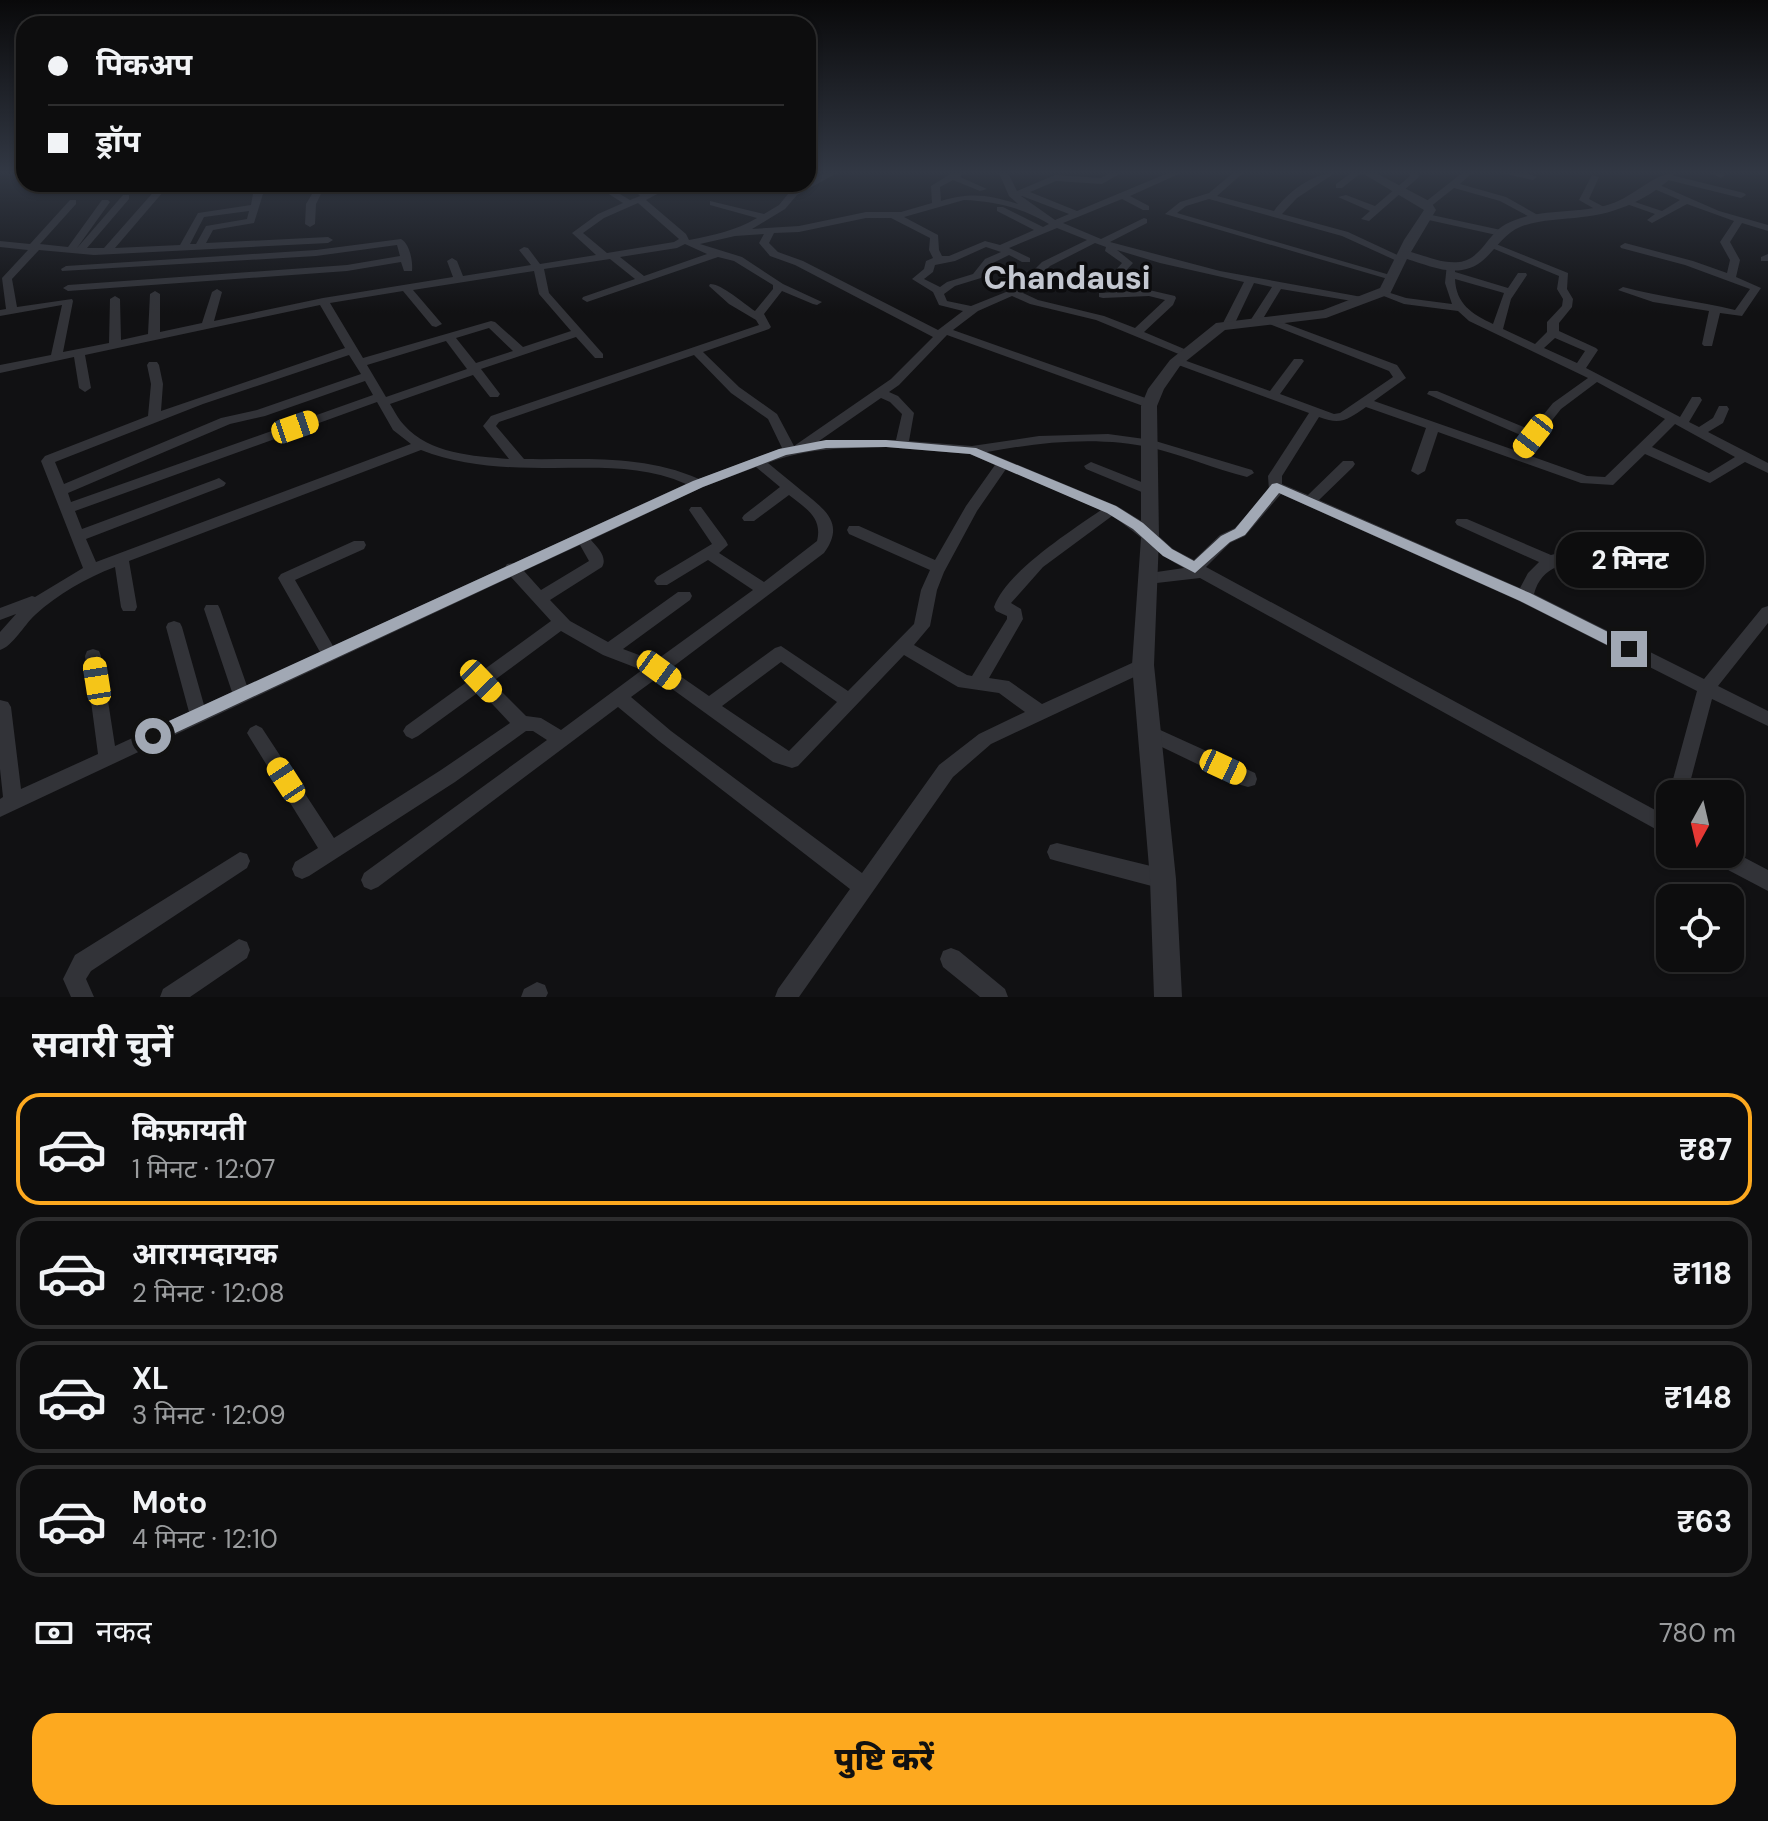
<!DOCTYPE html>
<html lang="hi">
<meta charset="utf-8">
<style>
:root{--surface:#0d0d0e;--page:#161617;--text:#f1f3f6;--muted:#9a9c9e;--line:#2d2d2e;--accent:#fda91f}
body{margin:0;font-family:"DM Sans","Noto Sans Devanagari",sans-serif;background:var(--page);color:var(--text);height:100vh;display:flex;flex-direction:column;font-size:30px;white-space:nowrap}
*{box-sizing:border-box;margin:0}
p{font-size:26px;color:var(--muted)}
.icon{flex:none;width:44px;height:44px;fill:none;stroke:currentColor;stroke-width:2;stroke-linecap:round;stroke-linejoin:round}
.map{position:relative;height:997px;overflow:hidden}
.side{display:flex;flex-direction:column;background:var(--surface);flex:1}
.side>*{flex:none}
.top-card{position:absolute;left:16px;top:16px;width:800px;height:176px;border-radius:24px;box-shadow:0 2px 6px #0004,0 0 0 2px var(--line);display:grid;align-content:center;height:176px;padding:0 32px;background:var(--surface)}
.needle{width:52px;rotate:188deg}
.controls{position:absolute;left:1656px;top:780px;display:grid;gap:16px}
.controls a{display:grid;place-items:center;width:88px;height:88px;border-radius:16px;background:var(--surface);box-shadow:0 2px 6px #0004,0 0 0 2px var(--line);font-size:40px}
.end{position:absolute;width:36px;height:36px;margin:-18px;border:10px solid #a1a8b4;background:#111;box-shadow:0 0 0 4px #111}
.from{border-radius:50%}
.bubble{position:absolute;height:56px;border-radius:24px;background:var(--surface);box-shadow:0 2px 6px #0004,0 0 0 2px var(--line);font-size:26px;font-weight:800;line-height:56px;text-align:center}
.car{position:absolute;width:24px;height:48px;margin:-24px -12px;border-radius:10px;box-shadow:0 0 6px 2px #0007;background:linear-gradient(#f5c518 24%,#345 0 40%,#f5c518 0 76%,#345 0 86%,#f5c518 0)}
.top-card b{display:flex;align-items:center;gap:28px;height:76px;font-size:30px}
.top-card b+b{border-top:2px solid var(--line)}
.top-card i{width:20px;height:20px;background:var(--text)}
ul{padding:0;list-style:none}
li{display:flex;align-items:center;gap:24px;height:112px;margin:0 16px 12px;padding:0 16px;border:4px solid var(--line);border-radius:24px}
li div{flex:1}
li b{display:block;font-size:30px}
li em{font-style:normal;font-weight:800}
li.current{border-color:var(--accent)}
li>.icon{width:72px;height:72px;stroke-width:1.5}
h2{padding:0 32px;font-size:36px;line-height:96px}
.pay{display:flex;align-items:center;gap:20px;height:88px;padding:0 32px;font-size:30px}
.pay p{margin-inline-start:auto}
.button{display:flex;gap:16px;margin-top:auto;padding:16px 32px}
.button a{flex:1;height:92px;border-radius:24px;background:var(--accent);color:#111;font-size:32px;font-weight:800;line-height:92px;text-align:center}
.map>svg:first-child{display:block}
</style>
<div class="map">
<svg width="1768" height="997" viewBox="0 0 1768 997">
<rect width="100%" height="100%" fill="#111113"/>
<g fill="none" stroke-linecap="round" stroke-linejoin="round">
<path fill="#323338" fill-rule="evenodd" d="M 825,173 L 837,173 L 797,195 L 785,209 L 752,229 L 799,226 L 866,212 L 901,212 L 932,203 L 931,186 L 952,173 L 964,173 L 960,177 L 987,189 L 980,191 L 953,180 L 940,187 L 941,201 C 972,192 988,195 1018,204 L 1009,196 L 999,173 L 1008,173 L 1017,191 L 1055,175 L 1101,178 L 1110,173 L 1121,173 L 1102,184 L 1056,181 L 1030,192 L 1077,211 L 1168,173 L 1181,173 L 1130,196 L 1149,206 L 1149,210 L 1143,210 L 1122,199 L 1063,223 L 1101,239 L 1144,218 L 1147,219 L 1147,223 L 1110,242 L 1220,271 L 1362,297 L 1363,299 L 1358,302 L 1281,289 L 1264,317 L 1271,318 L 1397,365 L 1406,378 L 1374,401 L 1514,450 L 1525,437 L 1427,394 L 1429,391 L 1437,391 L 1531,430 L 1553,403 L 1588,378 L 1469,321 L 1458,311 L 1404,304 L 1376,293 L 1381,290 L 1406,298 L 1452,304 L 1445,283 L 1447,264 L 1455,264 L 1455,272 L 1508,288 L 1518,273 L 1526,273 L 1527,275 L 1511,299 L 1503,329 L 1535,344 L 1547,332 L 1547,322 L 1562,306 L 1563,299 L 1557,289 L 1559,276 L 1487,246 L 1496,244 L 1568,273 L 1567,289 L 1573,299 L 1572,307 L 1559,323 L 1559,331 L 1596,348 L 1598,350 L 1586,368 L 1680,417 L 1692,397 L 1700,397 L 1702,400 L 1689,422 L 1699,427 L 1713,418 L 1719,406 L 1727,406 L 1729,409 L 1723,423 L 1708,432 L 1768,463 L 1768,473 L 1745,462 L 1710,483 L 1645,454 L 1613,485 L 1581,483 L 1438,432 L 1425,471 L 1418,475 L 1411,471 L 1426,428 L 1366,407 C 1348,419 1342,426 1319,417 L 1282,476 L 1282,484 L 1308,495 L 1343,461 L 1353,461 L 1355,464 L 1353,467 L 1319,500 L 1520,588 L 1528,573 L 1539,562 L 1457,525 L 1455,522 L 1457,519 L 1467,519 L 1551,555 L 1575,549 L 1591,549 L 1593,553 L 1591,557 C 1565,564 1542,565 1534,594 L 1704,679 L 1762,608 L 1768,606 L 1768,623 L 1718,686 L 1768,711 L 1768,726 L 1712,699 L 1687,794 L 1670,794 L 1670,797 L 1669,794 L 1697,691 L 1519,601 L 1281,494 L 1245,536 L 1230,543 L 1206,567 L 1670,818 L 1670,837 L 1200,578 L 1148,584 L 1143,582 L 1140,578 L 1143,574 L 1184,568 C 1157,554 1137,532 1112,516 L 1043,567 L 1011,603 L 1021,609 L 1023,619 L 989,678 L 1009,681 L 1042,704 L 1143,658 L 1149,660 L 1151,665 L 1149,670 L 991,744 L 953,777 L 799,997 L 775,997 L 778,989 L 850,889 L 659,741 L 618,707 L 378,887 L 371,890 L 364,887 L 361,880 L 364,873 L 547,740 L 533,731 L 526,731 L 455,782 L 309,876 L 302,879 L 295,876 L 292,869 L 295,862 L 318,848 L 250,738 L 247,733 L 250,728 L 256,725 L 262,728 L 334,838 L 441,770 L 510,723 L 480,691 L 418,736 L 412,739 L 406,736 L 403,731 L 406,726 L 551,621 L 511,577 L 0,817 L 0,799 L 3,797 L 0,769 L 0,700 L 8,702 L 11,707 L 21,789 L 98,754 L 85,656 L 87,651 L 93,649 L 99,651 L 101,656 L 115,746 L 189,712 L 166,627 L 168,623 L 174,621 L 180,623 L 182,627 L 204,705 L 232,692 L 204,609 L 206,605 L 218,605 L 220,609 L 247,686 L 320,652 L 278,578 L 281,574 L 354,541 L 364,541 L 366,545 L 364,549 L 295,580 L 333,646 L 505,567 L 507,564 L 514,563 L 686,484 C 643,465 599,468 554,468 C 508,468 464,467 421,450 L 129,561 L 137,607 L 135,611 L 123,611 L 121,607 L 115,567 C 86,578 58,594 35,615 C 24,625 13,646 0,650 L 0,632 L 16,614 L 0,620 L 0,608 L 32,596 L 35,597 L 83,568 L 41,461 L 45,456 L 148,416 L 151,384 L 147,365 L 149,362 L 157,362 L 159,365 L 163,384 L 161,411 L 345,348 L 320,305 L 85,355 L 91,388 L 85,392 L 79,388 L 74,357 L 0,373 L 0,365 L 51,355 L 62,305 L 0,316 L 0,310 L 6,309 L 2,278 L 28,250 L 0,247 L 0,241 L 30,244 L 70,200 L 76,200 L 76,204 L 40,244 L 68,247 L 102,200 L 108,200 L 110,202 L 77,248 L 123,195 L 129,195 L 129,199 L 87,248 L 104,248 L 157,188 L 160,187 L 164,190 L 163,192 L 115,248 L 180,245 L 198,213 L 251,205 L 253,194 L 258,191 L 263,194 L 254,223 L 213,230 L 206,243 L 328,237 L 333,240 L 328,243 L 94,255 L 39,250 L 12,279 L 17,307 L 72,299 L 73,301 L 63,352 L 109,343 L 110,299 L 115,296 L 120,299 L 121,340 L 148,334 L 150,294 L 155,291 L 160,294 L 160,332 L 202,323 L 212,292 L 217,289 L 222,292 L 214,321 L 323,298 L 453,277 L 447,261 L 452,258 L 457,261 L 463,276 L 531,265 L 519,250 L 524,247 L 528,248 L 540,264 L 596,255 L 572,233 L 598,214 L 623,203 L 593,184 L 603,184 L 630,200 L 640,196 L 629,184 L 638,184 L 648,193 L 665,184 L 676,184 L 646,200 L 686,234 L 689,240 C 714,235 735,231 757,218 L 710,205 L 710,201 L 764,214 L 779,205 L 788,194 L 769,184 L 781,184 L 794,190 ZM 1021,196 L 1022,196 L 1069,214 L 1055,220 ZM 964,200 C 994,201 1024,208 1049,224 L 1043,227 L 1003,207 L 997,207 L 997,211 L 1034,230 L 1000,245 L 985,241 L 949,256 L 942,256 L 939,250 L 938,235 L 904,217 ZM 638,203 L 679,239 L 674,242 L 607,253 L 583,233 L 604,218 ZM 249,211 L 247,219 L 206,226 L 196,244 L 190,244 L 204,217 ZM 866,218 L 891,218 L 930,238 L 929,250 L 933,258 L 926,261 L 924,269 L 912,279 L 933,292 L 939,305 L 963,311 L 938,330 L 803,261 L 778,252 L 769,243 L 774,233 L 799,232 ZM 1057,228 L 1087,240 L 1042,262 L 1016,288 L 971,306 L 947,301 L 944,294 L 955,286 L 981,278 L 993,263 L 1009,255 L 1022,262 L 1030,262 L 1030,258 L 1009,248 ZM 764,234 L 759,243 L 770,256 L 795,265 L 933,337 L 891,379 L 794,446 L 777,414 L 739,387 L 703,352 L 769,329 L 771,327 L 764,314 L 782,291 L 813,304 L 817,305 L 822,302 L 783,284 L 742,257 L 700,244 L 735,236 ZM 1095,243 L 1106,247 L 1105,251 L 1122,263 L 1113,273 L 1114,275 L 1122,275 L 1133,263 L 1117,250 L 1160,263 L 1244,282 L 1222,325 L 1228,328 L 1234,325 L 1254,283 L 1272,287 L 1250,321 L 1252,323 L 1260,323 L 1262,321 L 1389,371 L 1393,377 L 1340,413 L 1334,414 L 1280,394 L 1304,361 L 1302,359 L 1294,359 L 1270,391 L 1181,359 L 1173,359 L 1173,363 L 1309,413 L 1268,476 L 1269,490 L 1235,528 L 1220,535 L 1194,560 L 1173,549 L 1143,522 L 1117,506 L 987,452 C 1041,442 1099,436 1153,448 C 1185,456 1215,469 1247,477 L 1254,473 L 1252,470 L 1152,440 L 1108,434 L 1039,436 L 972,446 L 909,441 L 914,413 L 898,396 L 889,392 L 899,385 L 947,335 L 1146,407 L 1154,407 L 1156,404 L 1154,401 L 953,330 L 978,311 L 1012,296 L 1030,304 L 1096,320 L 1181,355 L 1189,355 L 1189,351 L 1144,332 L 1173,305 L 1176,298 L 1175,296 L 1149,290 L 1099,293 L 1099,297 L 1103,298 L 1149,296 L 1165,300 L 1135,328 L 1104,316 L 1038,300 L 1023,293 L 1050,266 ZM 685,244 L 707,254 L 644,276 L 620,257 L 677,248 ZM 986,247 L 1001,252 L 985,259 L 973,274 L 947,282 L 940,287 L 924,279 L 933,272 L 935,265 L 955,261 ZM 718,257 L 734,261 L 773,285 L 773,289 L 755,311 C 743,303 722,284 710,284 L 709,286 L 729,304 L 756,320 L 759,325 L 491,416 L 483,426 L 509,459 C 473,456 430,454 404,425 C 398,419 394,410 390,404 L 473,375 L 490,397 L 498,397 L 500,394 L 481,369 L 576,337 L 595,358 L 603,358 L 603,354 L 549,293 L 544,269 L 610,259 L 635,279 L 583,297 L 582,299 L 587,302 ZM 534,271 L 539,294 L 571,331 L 523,347 L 495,322 L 491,321 L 363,358 L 330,303 L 403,291 L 432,326 L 436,327 L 442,324 L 413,290 ZM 1455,279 L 1504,293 L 1493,324 C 1472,314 1456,304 1455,279 ZM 489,328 L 513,351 L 476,363 L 456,338 ZM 1555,338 L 1585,351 L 1577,363 L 1544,348 ZM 446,341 L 467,369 L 386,397 L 367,365 ZM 349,355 L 361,374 L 257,410 L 221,418 L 64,484 L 55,462 L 203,404 ZM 694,355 L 731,393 L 768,419 L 782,448 L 699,479 C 642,454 584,460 524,459 L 496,426 L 499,422 ZM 365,381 L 373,395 L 71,502 L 68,493 L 230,424 L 265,416 ZM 1597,382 L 1665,419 L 1605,477 L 1587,476 L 1525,454 L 1561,409 ZM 881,398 L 890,402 L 902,414 L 896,440 L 819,441 ZM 377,402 L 393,430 L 411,444 L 96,562 L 86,539 L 224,486 L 226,483 L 219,478 L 214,480 L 82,529 L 75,511 ZM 1675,424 L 1735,457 L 1709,473 L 1652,447 ZM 886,447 L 970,454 L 995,465 L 966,506 L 935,560 L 859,526 L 849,526 L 847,530 L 849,534 L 930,570 L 921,590 L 914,624 L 848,691 L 781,646 L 775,648 L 709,696 L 670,669 L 824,553 C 846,523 824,509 802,491 C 791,482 779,472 768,463 C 807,448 845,448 886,447 ZM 756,467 L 780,487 L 744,515 L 742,518 L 744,521 L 754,521 L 789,495 C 805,508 823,517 817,541 L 764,582 L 719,553 L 728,545 L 726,541 L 701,507 L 691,507 L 689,510 L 712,544 L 657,577 L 654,581 L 657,585 L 667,585 L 708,560 L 753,590 L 655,661 L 623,649 L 690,600 L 692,596 L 690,592 L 678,592 L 608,642 L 570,621 L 550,600 L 602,567 C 608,557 597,547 591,540 L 703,487 ZM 1006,469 L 1101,510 C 1071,531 1006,572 994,607 L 996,611 L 1007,616 L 1007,619 L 972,676 L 967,675 L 914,645 L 930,626 L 937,590 L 944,572 L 977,511 ZM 580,545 L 589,561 L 541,590 L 524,571 ZM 561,631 L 603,655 L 642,670 L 561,730 L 541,718 L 526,716 L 492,682 ZM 904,655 L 958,687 L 999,693 L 1025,712 L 979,734 L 939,765 L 862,873 L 671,731 L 631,697 L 657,678 L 773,762 L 792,768 L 798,766 ZM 781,662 L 837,702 L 789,751 L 722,706 Z
M 1233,173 L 1243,173 L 1217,196 L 1274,211 C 1287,193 1312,173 1335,173 L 1297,198 L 1282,214 L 1348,232 L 1406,259 L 1397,261 L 1342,236 L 1209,199 L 1186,206 L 1177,213 L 1397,277 L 1392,280 L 1388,279 L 1165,214 L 1180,202 L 1209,193 Z
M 1351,173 L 1361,173 L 1342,188 L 1336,188 L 1336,184 Z
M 1409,173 L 1418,173 L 1419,177 L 1369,221 L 1361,219 L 1370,211 L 1338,197 L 1346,195 L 1375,206 L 1410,176 Z
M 1462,173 L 1472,173 L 1460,184 L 1506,197 L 1543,218 L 1535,220 L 1500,201 L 1454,188 L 1430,207 L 1424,207 L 1424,203 Z
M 1502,173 L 1527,173 L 1537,177 L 1533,180 Z
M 1710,173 L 1724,173 L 1725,175 L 1721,178 Z
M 1667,174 L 1744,193 L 1746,195 L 1741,198 L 1664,179 L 1664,175 Z
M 1592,175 L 1599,177 L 1589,199 L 1606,208 L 1606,212 L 1600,212 L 1579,200 Z
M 1655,183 L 1719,211 L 1768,225 L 1768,231 L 1742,223 L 1730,242 L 1740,260 L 1736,277 L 1761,288 L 1742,316 L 1720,313 L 1712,346 L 1704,346 L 1702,344 L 1709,311 L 1653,302 L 1618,290 L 1623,287 C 1660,297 1698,301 1735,310 L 1750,289 L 1685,265 L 1621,248 L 1620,246 L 1625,243 L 1693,261 L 1727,273 L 1730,260 L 1720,242 L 1734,221 L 1687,204 L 1652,223 L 1647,220 L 1655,214 L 1621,202 L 1626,199 L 1662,211 L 1680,200 L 1652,188 L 1652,184 Z
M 318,184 L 326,184 L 316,204 L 315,224 L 310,227 L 305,224 L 306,204 Z
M 516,184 L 524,184 L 524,185 L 520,188 Z
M 1427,214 L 1501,230 L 1506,233 L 1501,236 L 1424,219 L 1422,217 Z
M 401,239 C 410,244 413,262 412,271 L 404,271 L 401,262 L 347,271 L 68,291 L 63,288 L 68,285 L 347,265 L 400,256 L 397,245 L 316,256 L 62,271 L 61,269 L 66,266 L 316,250 Z
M 1768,254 L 1768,261 L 1761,261 L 1761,257 Z
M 1091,462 L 1154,487 L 1156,490 L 1154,493 L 1144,493 L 1086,469 L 1084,466 Z
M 1147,724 L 1255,773 L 1257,779 L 1255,785 L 1248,787 L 1241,785 L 1141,737 L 1138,732 L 1141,727 Z
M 1057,843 L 1163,869 L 1170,872 L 1173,879 L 1170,886 L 1163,889 L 1057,861 L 1050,859 L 1047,852 L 1050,845 Z
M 1730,850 L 1768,870 L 1768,891 L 1711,861 L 1708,854 L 1730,854 Z
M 240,852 L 247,854 L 250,861 L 247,868 L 91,971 L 86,979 L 94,997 L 71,997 L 63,979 L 75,955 Z
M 239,939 L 247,942 L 250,950 L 247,958 L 190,997 L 160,997 L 163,989 Z
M 951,948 L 959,951 L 1005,989 L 1008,997 L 980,997 L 943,967 L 940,959 L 943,951 Z
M 537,982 L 545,985 L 548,993 L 546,997 L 521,997 L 524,989 Z"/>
<path fill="#323338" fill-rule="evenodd" d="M 1362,173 L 1376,173 L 1431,202 L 1436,210 L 1411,252 C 1426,256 1443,264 1459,262 C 1481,260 1488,233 1506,224 C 1540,206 1581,216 1616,202 C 1636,194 1655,173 1676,173 C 1652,198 1616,214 1582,217 C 1561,220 1540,219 1520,227 C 1496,237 1490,266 1462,270 C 1444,273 1424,264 1407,259 L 1390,294 L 1326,318 L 1225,330 L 1180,366 L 1164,389 L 1157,406 L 1159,538 L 1154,665 L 1176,879 L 1182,997 L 1154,997 L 1150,879 L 1132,665 L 1141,538 L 1141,406 L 1148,389 L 1170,360 L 1216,323 L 1323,310 L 1380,288 L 1404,240 L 1424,210 Z"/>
</g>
<linearGradient id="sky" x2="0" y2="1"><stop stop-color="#09090a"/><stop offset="0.55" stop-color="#323844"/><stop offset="1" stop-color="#323844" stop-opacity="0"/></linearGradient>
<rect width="1768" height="313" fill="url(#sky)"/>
<path fill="#a1a8b4" d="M 826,440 L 886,440 L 976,448 L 1116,506 L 1143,523 L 1172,549 L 1194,561 L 1221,536 L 1235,529 L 1272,484 L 1277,483 L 1530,593 L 1634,645 L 1636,649 L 1629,655 L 1623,653 L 1520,601 L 1279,493 L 1245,535 L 1230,542 L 1195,573 L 1163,556 L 1133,529 L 1107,513 L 970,454 L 886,447 L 826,448 L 786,455 L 703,487 L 158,741 L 147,741 L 144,736 L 147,731 L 693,481 L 779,449 Z"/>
<g text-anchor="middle" stroke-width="7" stroke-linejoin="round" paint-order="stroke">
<g font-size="32" font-weight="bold" fill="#c3c7d0" stroke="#0c0c0e">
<text x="1067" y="289">Chandausi</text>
</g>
</g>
</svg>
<div class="controls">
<a><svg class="needle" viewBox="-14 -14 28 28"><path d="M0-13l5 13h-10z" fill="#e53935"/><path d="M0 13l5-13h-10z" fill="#9a9c9e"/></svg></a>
<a><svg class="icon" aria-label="locate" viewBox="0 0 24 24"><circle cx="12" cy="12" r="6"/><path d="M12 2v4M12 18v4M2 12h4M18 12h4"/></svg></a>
</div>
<i class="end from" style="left:153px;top:736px"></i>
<i class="end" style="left:1629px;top:649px"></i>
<div class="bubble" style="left:1556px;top:532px;width:148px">2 मिनट</div>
<i class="car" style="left:295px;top:427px;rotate:71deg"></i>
<i class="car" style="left:1533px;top:436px;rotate:218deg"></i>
<i class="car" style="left:659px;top:670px;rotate:126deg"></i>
<i class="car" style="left:97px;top:681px;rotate:351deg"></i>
<i class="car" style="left:481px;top:681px;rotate:136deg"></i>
<i class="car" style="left:1223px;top:767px;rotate:115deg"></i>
<i class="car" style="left:286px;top:780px;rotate:327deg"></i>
<div class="top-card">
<b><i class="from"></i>पिकअप</b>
<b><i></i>ड्रॉप</b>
</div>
</div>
<section class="side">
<h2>सवारी चुनें</h2>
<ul>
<li class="current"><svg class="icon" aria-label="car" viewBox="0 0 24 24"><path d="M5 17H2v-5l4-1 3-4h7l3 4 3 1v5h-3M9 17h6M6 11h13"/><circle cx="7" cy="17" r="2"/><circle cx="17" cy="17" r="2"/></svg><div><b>किफ़ायती</b><p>1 मिनट · 12:07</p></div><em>₹87</em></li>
<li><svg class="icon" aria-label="car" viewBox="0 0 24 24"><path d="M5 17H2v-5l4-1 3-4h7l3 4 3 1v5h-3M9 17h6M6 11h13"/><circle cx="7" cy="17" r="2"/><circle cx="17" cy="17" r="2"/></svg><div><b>आरामदायक</b><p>2 मिनट · 12:08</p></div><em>₹118</em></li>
<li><svg class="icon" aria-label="car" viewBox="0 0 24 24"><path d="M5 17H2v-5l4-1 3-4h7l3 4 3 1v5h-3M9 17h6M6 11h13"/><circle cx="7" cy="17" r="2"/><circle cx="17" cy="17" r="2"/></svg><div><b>XL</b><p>3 मिनट · 12:09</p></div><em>₹148</em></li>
<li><svg class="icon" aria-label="car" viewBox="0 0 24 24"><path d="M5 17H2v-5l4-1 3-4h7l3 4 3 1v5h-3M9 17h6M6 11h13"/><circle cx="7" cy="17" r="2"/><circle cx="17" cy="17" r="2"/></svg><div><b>Moto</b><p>4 मिनट · 12:10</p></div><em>₹63</em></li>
</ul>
<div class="pay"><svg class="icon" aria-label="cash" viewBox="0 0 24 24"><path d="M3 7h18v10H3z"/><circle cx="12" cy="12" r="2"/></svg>नकद<p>780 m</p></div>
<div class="button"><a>पुष्टि करें</a></div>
</section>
